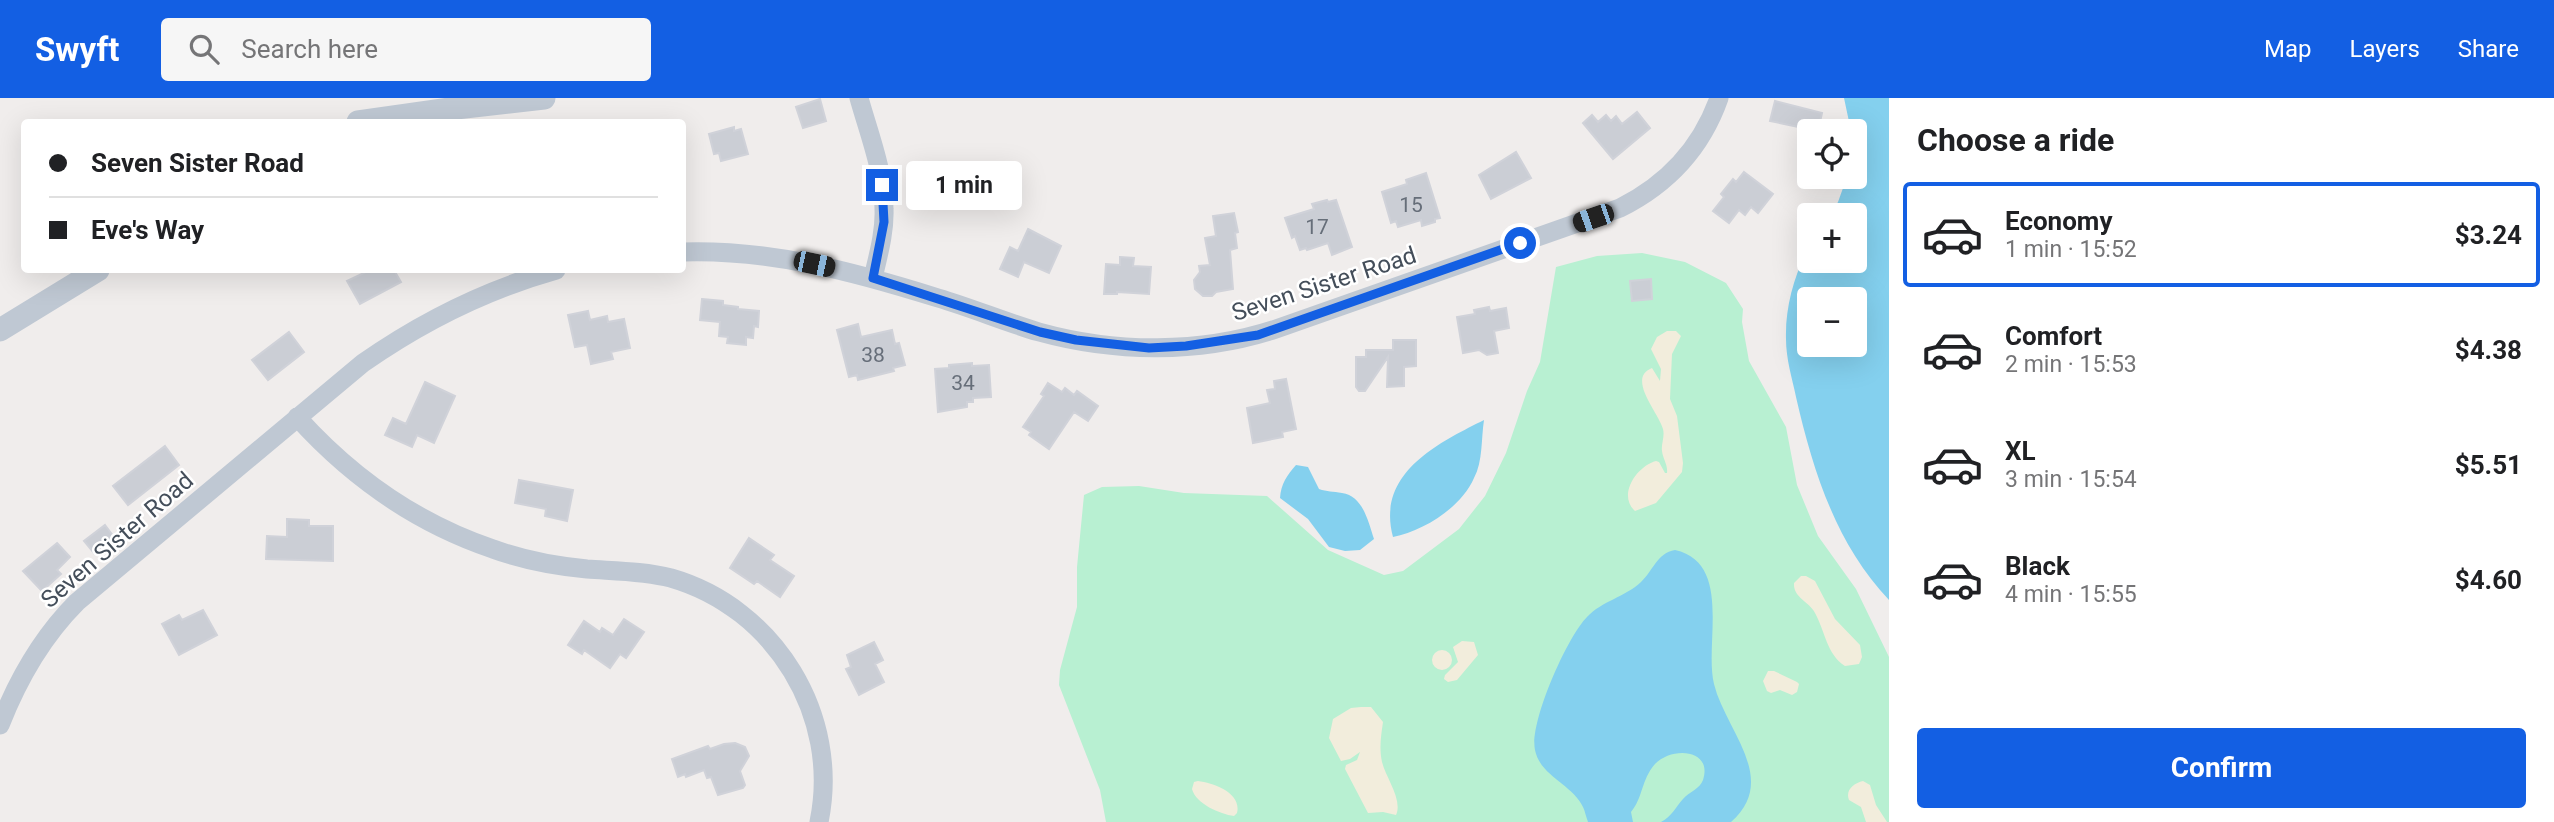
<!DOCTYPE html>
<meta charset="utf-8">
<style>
:root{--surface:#fff;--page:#f6f6f6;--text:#202124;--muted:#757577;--line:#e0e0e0;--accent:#135fe3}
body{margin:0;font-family:Roboto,sans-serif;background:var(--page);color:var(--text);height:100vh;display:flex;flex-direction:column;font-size:26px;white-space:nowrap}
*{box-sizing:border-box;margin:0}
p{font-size:23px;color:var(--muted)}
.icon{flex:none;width:38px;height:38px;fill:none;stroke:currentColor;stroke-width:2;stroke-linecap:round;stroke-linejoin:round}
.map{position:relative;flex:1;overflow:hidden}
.drawer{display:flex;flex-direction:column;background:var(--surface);width:665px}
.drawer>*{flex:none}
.banner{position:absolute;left:21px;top:21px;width:665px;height:154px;border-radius:7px;box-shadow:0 7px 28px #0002;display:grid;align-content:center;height:154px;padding:0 28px;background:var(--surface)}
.tools{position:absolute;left:1797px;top:21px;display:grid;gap:14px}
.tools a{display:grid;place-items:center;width:70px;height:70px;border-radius:7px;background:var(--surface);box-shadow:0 7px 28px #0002;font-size:35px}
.end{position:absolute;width:32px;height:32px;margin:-16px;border:9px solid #135fe3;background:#fff;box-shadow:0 0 0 4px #fff}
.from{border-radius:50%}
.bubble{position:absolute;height:49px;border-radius:7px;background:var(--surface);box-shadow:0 7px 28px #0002;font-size:23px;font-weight:700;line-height:49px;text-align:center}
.car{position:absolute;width:21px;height:42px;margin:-21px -10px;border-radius:9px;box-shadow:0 0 5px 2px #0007;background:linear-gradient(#222 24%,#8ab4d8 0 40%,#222 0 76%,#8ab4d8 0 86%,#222 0)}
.banner b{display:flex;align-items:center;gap:24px;height:66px;font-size:26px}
.banner b+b{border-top:2px solid var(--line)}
.banner i{width:18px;height:18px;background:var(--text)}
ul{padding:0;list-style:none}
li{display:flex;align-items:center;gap:21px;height:105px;margin:0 14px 10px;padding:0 14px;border:4px solid transparent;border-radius:7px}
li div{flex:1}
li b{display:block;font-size:26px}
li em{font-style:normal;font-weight:700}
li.selected{border-color:var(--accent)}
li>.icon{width:63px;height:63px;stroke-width:1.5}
h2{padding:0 28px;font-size:32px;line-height:84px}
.primary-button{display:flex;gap:14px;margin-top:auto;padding:14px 28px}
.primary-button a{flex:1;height:80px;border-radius:7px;background:var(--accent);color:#fff;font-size:28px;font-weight:700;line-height:80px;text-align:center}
header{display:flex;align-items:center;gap:42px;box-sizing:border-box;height:98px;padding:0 35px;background:var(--accent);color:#fff}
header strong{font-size:33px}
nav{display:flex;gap:38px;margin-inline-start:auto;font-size:24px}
.search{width:490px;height:63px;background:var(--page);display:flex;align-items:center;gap:18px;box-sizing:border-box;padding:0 24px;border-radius:7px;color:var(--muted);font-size:26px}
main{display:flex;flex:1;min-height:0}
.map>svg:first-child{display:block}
</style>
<header>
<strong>Swyft</strong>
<div class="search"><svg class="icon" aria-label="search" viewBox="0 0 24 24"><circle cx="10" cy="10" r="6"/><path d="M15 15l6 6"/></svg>Search here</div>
<nav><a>Map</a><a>Layers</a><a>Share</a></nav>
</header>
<main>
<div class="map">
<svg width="1889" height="724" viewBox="0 0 1889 724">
<rect width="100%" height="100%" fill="#f0edec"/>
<path fill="#b8f0d2" d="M 1642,155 L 1685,164 L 1726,185 L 1743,211 L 1742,224 L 1749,263 L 1786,329 L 1797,387 L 1818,438 L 1856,491 L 1889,559 L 1889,724 L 1106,724 L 1100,692 L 1059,587 L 1060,572 L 1077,509 L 1077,469 L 1084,397 L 1102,389 L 1139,388 L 1184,395 L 1267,398 L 1328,452 L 1384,477 L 1403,473 L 1459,431 L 1485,398 L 1506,355 L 1527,293 L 1540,264 L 1556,169 L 1597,158 Z"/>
<path fill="#f2eddc" d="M 1667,233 L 1676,233 L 1681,238 L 1672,256 L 1670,301 L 1677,318 L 1683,365 L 1682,374 L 1656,405 L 1635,413 C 1617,397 1637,368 1656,363 L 1659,364 L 1665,375 L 1667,375 C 1668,367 1663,361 1662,353 C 1661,346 1665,339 1663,331 C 1659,315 1626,280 1652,270 L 1660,283 L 1661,271 L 1651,251 L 1657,239 Z
M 1801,478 L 1806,478 L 1815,483 L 1835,521 L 1860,547 L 1862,559 L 1859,566 L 1845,568 C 1827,557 1825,533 1815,515 C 1809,503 1793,500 1794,485 Z
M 1462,543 L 1474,544 L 1478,557 L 1457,582 L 1448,584 L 1444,581 L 1445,577 L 1458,564 L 1453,549 Z
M1432 562a10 10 0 1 1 20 0a10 10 0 1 1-20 0Z
M 1768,573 L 1774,573 L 1797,584 L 1799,586 L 1797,594 L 1792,597 L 1780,592 L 1771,595 L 1767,593 L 1763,583 Z
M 1361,609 L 1371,609 L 1383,624 C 1381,638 1379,650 1382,664 C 1386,680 1403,702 1396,717 L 1383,714 L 1368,715 L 1345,671 L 1346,667 L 1357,662 L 1360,654 L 1350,661 L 1341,663 L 1329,640 L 1333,621 L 1351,610 Z
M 1198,683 C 1214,685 1242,695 1237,715 L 1234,718 C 1220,716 1196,706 1192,691 L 1194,684 Z
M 1863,683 L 1870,687 L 1876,707 L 1887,724 L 1866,724 L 1861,709 L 1849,702 C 1845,692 1854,685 1863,683 Z"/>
<path fill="#84d0ee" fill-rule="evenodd" d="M 1844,0 L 1889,0 L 1889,502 C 1836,446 1813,373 1796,299 C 1792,280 1786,261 1786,241 C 1785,208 1795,176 1809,148 L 1810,163 L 1855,163 L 1855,117 L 1830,117 L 1838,104 L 1847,79 L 1855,79 L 1855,33 L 1851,33 ZM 1810,201 L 1855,201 L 1855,247 L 1810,247 Z
M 1484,322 C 1481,341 1483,363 1474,380 C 1461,410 1423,433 1393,439 C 1376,376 1436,346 1484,322 Z
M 1296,367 L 1308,369 L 1319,391 C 1327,394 1333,393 1342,395 C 1363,398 1368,423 1374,441 L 1360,452 L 1345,453 L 1329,449 L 1308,421 L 1280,400 C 1281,386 1287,377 1296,367 Z
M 1675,452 C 1733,465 1704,546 1714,586 C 1725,632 1780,681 1731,724 L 1661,724 C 1672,718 1675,710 1683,701 C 1689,694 1700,691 1703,682 C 1713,651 1672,648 1655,666 C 1641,682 1643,700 1631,714 L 1633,724 L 1588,724 C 1586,719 1585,713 1583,709 C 1572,686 1540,678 1535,652 C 1529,625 1567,539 1587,519 C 1602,503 1625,499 1641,484 C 1653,473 1657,455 1675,452 Z"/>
<path fill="#cbced5" stroke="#d0d2d9" stroke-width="2" d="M 820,1 L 826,23 L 803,30 L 796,9 Z
M 1775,3 L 1822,15 L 1818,33 L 1770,23 Z
M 1637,14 L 1650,30 L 1613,61 L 1583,25 L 1592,17 L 1598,24 L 1606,17 L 1611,23 L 1616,18 L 1622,26 Z
M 734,29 L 734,33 L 741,31 L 748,56 L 721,63 L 719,55 L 714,56 L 709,36 Z
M 1516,54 L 1531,80 L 1491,101 L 1479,77 Z
M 1744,74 L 1773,96 L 1758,115 L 1751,109 L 1745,117 L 1739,112 L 1729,125 L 1713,113 L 1724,99 L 1721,96 L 1733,81 L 1736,84 Z
M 1426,75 L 1440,120 L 1435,121 L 1435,124 L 1422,128 L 1421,122 L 1398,129 L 1396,123 L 1391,125 L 1382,94 L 1407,86 L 1406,82 Z
M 1327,102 L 1328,104 L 1336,102 L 1352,149 L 1332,157 L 1328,145 L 1307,152 L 1306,150 L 1300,152 L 1295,138 L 1292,140 L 1285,120 L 1314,111 L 1312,106 Z
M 1234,115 L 1238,134 L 1235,135 L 1237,150 L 1230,152 L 1233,191 L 1216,194 L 1212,198 L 1203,198 L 1195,191 L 1194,182 L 1200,174 L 1199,168 L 1210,167 L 1205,140 L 1216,138 L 1213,118 Z
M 1028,131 L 1061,148 L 1049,175 L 1024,164 L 1018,179 L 1000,171 L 1010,149 L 1018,153 Z
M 1120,159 L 1134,160 L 1133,168 L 1151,169 L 1149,196 L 1117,194 L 1117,196 L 1104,196 L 1106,166 L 1120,167 Z
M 370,172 L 394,172 L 401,184 L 360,206 L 347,183 Z
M 1651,181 L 1652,201 L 1632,203 L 1630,183 Z
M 702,201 L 723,203 L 723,207 L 738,209 L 738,211 L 759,213 L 758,229 L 754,228 L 753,240 L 746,239 L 746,247 L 727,245 L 728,239 L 719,238 L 720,224 L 700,222 Z
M 1489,209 L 1490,213 L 1506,210 L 1509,230 L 1494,233 L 1498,255 L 1487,257 L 1479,252 L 1463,255 L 1457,219 L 1475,216 L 1474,212 Z
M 588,213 L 590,222 L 607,218 L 608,224 L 624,221 L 630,250 L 611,254 L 613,261 L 591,266 L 587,247 L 575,249 L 568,217 Z
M 858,226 L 861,239 L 892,232 L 895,246 L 899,245 L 905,267 L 893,270 L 894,273 L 858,282 L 857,277 L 849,279 L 837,232 Z
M 289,234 L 304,254 L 268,282 L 252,262 Z
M 1393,242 L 1416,242 L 1416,268 L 1404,269 L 1404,288 L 1387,289 L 1388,259 L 1365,293 L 1359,293 L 1356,289 L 1356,259 L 1366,259 L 1366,252 L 1393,252 Z
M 972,265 L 972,268 L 989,267 L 991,299 L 973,300 L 973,304 L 967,304 L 967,309 L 938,314 L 935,271 L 949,270 L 949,267 Z
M 1286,281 L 1296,331 L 1282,334 L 1283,339 L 1253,345 L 1247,310 L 1270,305 L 1267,292 L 1275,291 L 1274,283 Z
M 425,284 L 455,298 L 434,345 L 417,337 L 412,349 L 385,337 L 393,320 L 406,326 Z
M 1048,285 L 1062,294 L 1065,290 L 1074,297 L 1077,293 L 1098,308 L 1088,323 L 1074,314 L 1049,351 L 1029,337 L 1031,334 L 1023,329 L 1044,298 L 1041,296 Z
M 165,348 L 179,367 L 128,407 L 113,388 Z
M 519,382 L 573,392 L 567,423 L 545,418 L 546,411 L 515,405 Z
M 287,421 L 309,422 L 309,428 L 333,428 L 333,463 L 266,461 L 267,438 L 287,439 Z
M 105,427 L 114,439 L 94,455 L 84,443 Z
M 749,440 L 774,457 L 770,462 L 794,478 L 780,499 L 757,483 L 754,486 L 730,470 Z
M 57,445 L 70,459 L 57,472 L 61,476 L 42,493 L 23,473 Z
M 203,512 L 217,537 L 179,557 L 162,526 L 179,517 L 182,522 Z
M 624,521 L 644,534 L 626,560 L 620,556 L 610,570 L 584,552 L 582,556 L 568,547 L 584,523 L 600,534 L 602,530 L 613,537 Z
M 874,544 L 883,562 L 875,566 L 884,584 L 859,597 L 846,571 L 851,569 L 847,557 Z
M 735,645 L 745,649 L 749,658 L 740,673 L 745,687 L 743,690 L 718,697 L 711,679 L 707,680 L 704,672 L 686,679 L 685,676 L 678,679 L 672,661 L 708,648 L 710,651 L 724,646 Z"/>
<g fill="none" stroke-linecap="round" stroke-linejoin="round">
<path stroke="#bfc8d3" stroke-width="19" d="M 859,0 C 869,36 884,73 884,111 C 885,134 878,158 873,180
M 682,154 C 770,151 855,174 938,200 C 972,210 1005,224 1039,234 C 1115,255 1200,256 1276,231 L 1620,110 C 1668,86 1701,51 1719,0
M 297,319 C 352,380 416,425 493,451 C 523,462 555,468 587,471 C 615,473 644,473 671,480 C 775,510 841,618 819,724
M 0,627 C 18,581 42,539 77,504 L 363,265 C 423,223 485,192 556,172"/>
<path stroke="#bfc8d3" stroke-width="23" d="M 358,24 L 456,10 L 544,0
M 0,232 L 98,172"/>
</g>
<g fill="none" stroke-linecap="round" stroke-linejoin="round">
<path stroke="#135fe3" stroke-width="9" d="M 882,87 L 884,124 L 873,180 L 1040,234 L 1076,242 L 1149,250 L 1186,248 L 1258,237 L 1520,145"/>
</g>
<g text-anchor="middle" stroke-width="5" stroke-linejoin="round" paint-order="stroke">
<g font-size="21" fill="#666e79">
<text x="1411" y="114">15</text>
<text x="1317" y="136">17</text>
<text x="873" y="264">38</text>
<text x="963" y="292">34</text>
</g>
<g font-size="24" fill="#444e5a" stroke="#fff">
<text transform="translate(1324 186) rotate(-18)" y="8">Seven Sister Road</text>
<text transform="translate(117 442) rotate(-41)" y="8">Seven Sister Road</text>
</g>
</g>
</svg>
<div class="tools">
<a><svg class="icon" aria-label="locate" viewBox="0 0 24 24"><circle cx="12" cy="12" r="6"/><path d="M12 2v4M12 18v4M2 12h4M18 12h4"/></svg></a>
<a>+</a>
<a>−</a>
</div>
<i class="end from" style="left:1520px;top:145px"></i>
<i class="end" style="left:882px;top:87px"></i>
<div class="bubble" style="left:906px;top:63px;width:116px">1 min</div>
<i class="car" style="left:1593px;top:120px;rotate:251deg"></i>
<i class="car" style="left:814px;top:166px;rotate:102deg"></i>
<div class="banner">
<b><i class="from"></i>Seven Sister Road</b>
<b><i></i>Eve's Way</b>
</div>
</div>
<section class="drawer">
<h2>Choose a ride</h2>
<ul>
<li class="selected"><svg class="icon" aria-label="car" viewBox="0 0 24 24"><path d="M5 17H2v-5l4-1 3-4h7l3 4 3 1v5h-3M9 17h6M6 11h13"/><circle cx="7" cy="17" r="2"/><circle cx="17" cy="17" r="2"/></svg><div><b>Economy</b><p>1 min · 15:52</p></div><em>$3.24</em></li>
<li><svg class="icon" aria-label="car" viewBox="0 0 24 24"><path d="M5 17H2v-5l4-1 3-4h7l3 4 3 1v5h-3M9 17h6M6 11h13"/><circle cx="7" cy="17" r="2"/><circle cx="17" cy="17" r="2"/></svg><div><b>Comfort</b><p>2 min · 15:53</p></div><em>$4.38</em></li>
<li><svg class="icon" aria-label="car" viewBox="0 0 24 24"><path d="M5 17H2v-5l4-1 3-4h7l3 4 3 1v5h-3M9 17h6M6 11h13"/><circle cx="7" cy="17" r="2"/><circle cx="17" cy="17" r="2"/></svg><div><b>XL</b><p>3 min · 15:54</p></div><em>$5.51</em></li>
<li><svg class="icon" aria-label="car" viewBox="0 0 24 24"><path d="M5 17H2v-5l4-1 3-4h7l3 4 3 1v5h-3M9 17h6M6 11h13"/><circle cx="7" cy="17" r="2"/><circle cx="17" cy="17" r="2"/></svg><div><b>Black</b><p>4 min · 15:55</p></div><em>$4.60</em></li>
</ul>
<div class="primary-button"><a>Confirm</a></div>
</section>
</main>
